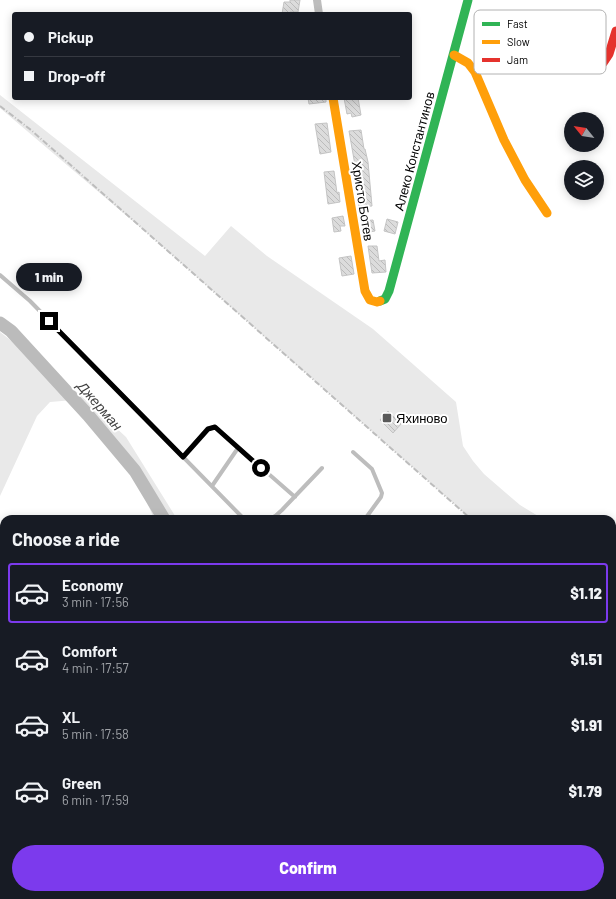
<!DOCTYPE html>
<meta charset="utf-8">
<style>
:root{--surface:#171b24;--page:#20242c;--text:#f1f3f6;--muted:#9ea1a6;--line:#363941;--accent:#7c3aed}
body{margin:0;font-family:Barlow,sans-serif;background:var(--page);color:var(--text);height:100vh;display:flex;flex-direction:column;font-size:15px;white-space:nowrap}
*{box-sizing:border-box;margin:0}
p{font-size:13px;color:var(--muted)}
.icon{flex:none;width:22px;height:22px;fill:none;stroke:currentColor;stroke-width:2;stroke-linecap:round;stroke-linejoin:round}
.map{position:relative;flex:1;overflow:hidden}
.drawer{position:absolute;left:0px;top:515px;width:616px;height:384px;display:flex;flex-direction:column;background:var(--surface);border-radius:12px 12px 0 0;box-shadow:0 2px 10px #0003}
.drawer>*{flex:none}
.hud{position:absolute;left:12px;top:12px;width:400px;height:88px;border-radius:4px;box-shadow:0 2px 10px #0003;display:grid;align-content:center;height:88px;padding:0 12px;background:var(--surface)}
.needle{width:26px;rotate:300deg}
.fabs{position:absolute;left:564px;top:112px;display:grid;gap:8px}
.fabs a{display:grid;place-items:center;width:40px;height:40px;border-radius:50%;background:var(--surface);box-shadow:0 2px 10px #0003;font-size:20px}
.end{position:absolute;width:18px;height:18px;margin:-9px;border:5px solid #000;background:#fff;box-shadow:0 0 0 2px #fff}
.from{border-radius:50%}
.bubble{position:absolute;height:28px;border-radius:14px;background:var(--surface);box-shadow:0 2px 10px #0003;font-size:13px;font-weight:800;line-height:28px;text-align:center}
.hud b{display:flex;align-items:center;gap:14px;height:38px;font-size:15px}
.hud b+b{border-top:1px solid var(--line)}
.hud i{width:10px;height:10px;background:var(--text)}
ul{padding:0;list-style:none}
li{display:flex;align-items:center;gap:12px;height:60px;margin:0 8px 6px;padding:0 4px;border:2px solid transparent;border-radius:4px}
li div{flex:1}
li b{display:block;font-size:15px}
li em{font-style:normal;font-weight:800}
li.current{border-color:var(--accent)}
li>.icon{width:36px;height:36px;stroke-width:1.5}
h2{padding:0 12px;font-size:18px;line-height:48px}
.cta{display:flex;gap:8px;margin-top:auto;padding:8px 12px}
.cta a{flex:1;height:46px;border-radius:24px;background:var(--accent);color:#fff;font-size:16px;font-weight:800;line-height:46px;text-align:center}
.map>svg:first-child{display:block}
</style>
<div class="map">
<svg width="616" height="899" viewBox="0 0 616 899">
<defs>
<pattern id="building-back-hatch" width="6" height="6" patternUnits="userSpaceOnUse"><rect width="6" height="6" fill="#dcdcdc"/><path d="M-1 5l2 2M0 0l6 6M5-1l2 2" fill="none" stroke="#bbb"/></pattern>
</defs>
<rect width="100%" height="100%" fill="#fff"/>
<path fill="#e9e9e9" d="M 0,95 L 205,256 L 231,226 L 267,256 L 373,329 L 456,402 L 463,446 L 473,461 L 484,474 L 520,505 L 543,519 L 471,519 L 155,240 L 0,108 Z
M 0,332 L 78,393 L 126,437 L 177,519 L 154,519 C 137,474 104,436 73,400 L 50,402 L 37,416 L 0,496 Z
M 612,584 L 616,588 L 616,664 L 612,660 Z
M 616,859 L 616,892 L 612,893 L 612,860 Z
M 6,895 L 40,895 L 37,899 L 4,899 Z
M 533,895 L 596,895 L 579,897 L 538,898 Z"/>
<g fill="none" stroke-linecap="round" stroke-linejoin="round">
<path stroke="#bbb" stroke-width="13" d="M 0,323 L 11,331 L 88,415 L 135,471 L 164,519
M 612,879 L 616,873"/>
</g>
<path fill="url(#building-back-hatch)" stroke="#c4c4c4" d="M 290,0 L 300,0 L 298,12 L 290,12 L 290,14 L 282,14 L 284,2 L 290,2 Z
M 308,98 L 326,98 L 326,102 L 309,104 Z
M 344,98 L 358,98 L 361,115 L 352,117 L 351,113 L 347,114 Z
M 327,123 L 331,152 L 320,154 L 315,124 Z
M 361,130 L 364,149 L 365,149 L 368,162 L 372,206 L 359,207 L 354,171 L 356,171 L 349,131 Z
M 334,171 L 337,193 L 339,192 L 340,202 L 328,204 L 324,172 Z
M 343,216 L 345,226 L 340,226 L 341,231 L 334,232 L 332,218 Z
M 387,219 L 398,222 L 395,234 L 384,231 Z
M 373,220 L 375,231 L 364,233 L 362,221 Z
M 368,246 L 377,246 L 379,261 L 385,260 L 386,272 L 372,273 Z
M 351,256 L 354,274 L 342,276 L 339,258 Z
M 388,411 L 401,424 L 393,433 L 380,420 Z"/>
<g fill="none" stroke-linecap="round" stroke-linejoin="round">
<path stroke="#bdbdbd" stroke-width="4" d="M 0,275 L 30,301 L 244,519
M 353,452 L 372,469 L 382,493 L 381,497 L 365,519
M 183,457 L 207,429 L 215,427 L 295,497
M 212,486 L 238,448
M 275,516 L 284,519
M 272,519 L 282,510 L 322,468
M 0,587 L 4,589
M 0,610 L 2,606
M 0,646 L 4,648
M 0,698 L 4,699
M 0,841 L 4,841
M 0,851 L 4,852
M 54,895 L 54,899
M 122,895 L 123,899
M 289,895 L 299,899
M 49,899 L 51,895
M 77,899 L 77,895
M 211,899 L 212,895"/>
<path stroke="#bdbdbd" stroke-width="8" d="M 317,0 L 319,14"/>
<path stroke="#30b455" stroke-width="9" d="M 380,301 L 385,299 L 389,291 L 468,0"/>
<path stroke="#ff9f0a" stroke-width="9" d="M 454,55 L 468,63 L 475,72 L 504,140 L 525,180 L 547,213
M 333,98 L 365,291 L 370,300 L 377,302 L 380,301"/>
<path stroke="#e5322d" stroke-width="9" d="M 603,63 L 609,54 L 616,31"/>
<path stroke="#bdbdbd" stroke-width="2" stroke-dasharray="6 2 1 2" stroke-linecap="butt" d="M 0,106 L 31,130 L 471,519
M 612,643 L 616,647"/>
</g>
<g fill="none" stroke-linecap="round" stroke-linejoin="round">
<path stroke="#000" stroke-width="5" d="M 49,321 L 183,457 L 208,429 L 215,427 L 261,468"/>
</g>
<rect fill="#595959" stroke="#fff" stroke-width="1.5" x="382" y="413" width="10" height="10" rx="2"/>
<g text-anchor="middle" stroke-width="4" stroke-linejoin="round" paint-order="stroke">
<g font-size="13" fill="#000" stroke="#fff">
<text transform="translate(414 151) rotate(-75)" y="5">Алеко Константинов</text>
<text transform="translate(363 201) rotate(81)" y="5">Христо Ботев</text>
</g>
<g font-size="13" fill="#000" stroke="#fff" text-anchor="start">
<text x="396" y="423">Яхиново</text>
</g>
<g font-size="14" font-style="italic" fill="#3f3f3f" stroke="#fff">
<text transform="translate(100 406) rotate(49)" y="5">Джерман</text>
</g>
</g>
<rect x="474" y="10" width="132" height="64" rx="6" fill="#fff" stroke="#b2b2b2" stroke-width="1"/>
<rect x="482" y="22" width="18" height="4" fill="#30b455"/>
<rect x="482" y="40" width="18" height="4" fill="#ff9f0a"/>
<rect x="482" y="58" width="18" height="4" fill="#e5322d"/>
<g font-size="11" fill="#000">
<text x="507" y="28">Fast</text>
<text x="507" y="46">Slow</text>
<text x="507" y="64">Jam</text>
</g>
</svg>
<div class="fabs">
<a><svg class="needle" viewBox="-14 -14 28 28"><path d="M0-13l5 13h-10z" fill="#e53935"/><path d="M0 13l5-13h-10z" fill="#9ea1a6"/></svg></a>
<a><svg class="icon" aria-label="layers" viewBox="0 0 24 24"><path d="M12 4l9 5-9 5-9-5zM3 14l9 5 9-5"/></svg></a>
</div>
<i class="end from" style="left:261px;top:468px"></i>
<i class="end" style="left:49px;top:321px"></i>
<div class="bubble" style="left:16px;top:263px;width:66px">1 min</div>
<div class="hud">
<b><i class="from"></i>Pickup</b>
<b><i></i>Drop-off</b>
</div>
<section class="drawer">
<h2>Choose a ride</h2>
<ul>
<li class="current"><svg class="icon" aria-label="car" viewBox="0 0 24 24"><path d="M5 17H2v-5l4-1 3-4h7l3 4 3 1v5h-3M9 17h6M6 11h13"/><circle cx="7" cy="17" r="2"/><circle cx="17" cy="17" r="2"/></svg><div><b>Economy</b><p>3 min · 17:56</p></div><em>$1.12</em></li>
<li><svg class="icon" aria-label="car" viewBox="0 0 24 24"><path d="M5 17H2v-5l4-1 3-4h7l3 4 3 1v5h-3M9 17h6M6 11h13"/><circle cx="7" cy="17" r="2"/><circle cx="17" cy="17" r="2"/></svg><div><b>Comfort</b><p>4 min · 17:57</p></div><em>$1.51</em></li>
<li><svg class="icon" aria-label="car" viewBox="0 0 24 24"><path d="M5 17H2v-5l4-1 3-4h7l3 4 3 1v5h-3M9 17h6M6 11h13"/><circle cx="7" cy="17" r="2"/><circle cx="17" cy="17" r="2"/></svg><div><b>XL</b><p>5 min · 17:58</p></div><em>$1.91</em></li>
<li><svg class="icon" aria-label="car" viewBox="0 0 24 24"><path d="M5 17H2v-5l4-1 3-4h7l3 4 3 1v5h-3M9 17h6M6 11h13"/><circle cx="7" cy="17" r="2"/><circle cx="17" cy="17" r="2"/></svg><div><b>Green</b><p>6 min · 17:59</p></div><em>$1.79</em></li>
</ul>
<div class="cta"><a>Confirm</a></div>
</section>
</div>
